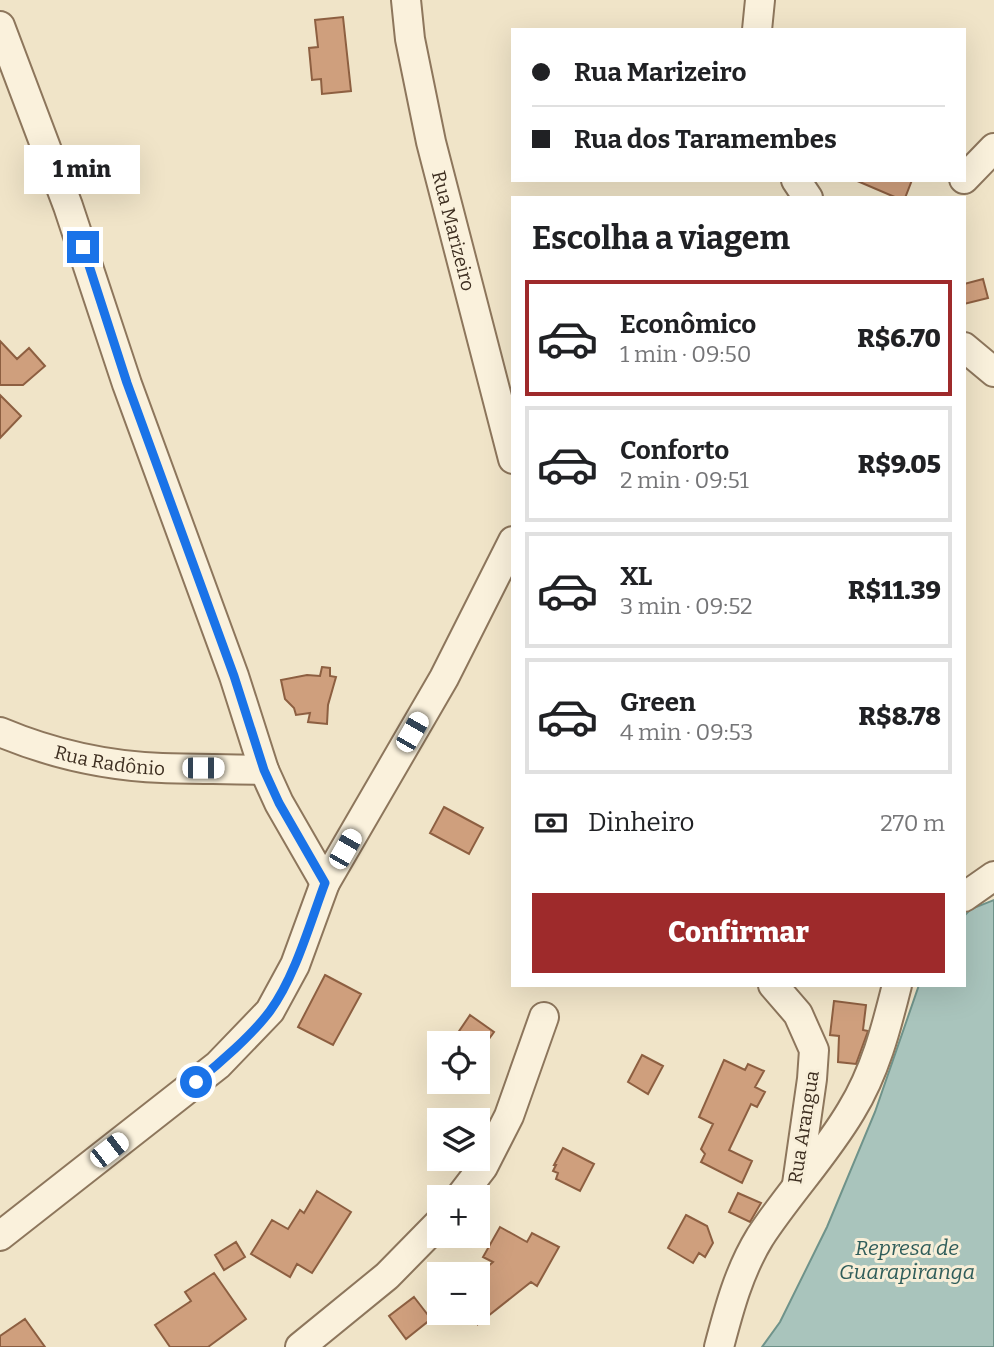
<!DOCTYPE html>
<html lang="pt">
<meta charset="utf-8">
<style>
:root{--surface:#fff;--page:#f6f6f6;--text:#202124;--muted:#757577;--line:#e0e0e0;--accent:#9e2a2b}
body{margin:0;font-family:Bitter,serif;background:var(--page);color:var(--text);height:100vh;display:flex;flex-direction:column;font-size:26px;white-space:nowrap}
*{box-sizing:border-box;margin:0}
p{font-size:23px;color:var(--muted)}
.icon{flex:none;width:38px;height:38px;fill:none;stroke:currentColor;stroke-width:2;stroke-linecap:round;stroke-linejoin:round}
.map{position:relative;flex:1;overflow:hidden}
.panel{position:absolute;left:511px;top:196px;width:455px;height:791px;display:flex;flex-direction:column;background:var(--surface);border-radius:0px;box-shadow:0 7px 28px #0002}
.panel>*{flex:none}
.top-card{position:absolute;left:511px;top:28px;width:455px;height:154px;border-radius:0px;box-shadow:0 7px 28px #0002;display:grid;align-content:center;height:154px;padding:0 21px;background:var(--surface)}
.tools{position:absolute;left:427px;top:1031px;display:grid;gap:14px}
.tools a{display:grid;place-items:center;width:63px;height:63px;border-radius:0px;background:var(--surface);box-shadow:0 7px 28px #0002;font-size:35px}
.end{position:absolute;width:32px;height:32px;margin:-16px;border:9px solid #1a73e8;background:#fff;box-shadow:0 0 0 4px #fff}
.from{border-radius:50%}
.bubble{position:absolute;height:49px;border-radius:0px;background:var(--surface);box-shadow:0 7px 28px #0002;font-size:23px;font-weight:800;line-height:49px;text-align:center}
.car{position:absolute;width:21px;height:42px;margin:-21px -10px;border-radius:9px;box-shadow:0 0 5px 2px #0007;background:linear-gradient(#fff 24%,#345 0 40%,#fff 0 76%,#345 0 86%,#fff 0)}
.top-card b{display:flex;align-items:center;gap:24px;height:66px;font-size:26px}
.top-card b+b{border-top:2px solid var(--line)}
.top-card i{width:18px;height:18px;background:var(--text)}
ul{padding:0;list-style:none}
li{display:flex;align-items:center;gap:21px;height:116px;margin:0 14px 10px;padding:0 7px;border:4px solid var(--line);border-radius:0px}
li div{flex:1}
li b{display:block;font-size:26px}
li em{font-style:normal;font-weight:800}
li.selected{border-color:var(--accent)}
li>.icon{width:63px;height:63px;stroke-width:1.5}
h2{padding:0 21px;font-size:32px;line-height:84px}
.pay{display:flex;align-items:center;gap:18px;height:77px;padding:0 21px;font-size:26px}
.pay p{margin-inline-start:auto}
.button{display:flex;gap:14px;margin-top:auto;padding:14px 21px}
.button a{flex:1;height:80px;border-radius:0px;background:var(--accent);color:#fff;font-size:28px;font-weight:800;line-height:80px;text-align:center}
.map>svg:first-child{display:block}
</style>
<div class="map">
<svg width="994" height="1347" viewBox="0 0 994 1347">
<rect width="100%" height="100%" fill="#f0e4c8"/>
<path fill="#a9c4bc" stroke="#6f938a" stroke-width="2" d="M 994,900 L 994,1347 L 762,1347 L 780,1322 L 827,1227 L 875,1112 L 919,985 L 964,985 L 964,916 L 971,909 Z"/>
<path fill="#cf9f7d" stroke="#8d5f41" stroke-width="2" d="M 343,17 L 351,91 L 322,94 L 321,79 L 312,80 L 309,48 L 318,47 L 315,20 Z
M 855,180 L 912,180 L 905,198 L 897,198 Z
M 983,279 L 988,298 L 964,304 L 964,284 Z
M 0,341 L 17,359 L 29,348 L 45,366 L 23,385 L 0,385 Z
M 0,395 L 21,416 L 0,438 Z
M 322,667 L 330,668 L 330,676 L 336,677 L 328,705 L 327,724 L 308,722 L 310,713 L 296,715 L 294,708 L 285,699 L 281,680 L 307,675 L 320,676 Z
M 444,807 L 483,828 L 469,854 L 430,833 Z
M 325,975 L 361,994 L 333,1045 L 298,1027 Z
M 834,1001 L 866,1005 L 863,1030 L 868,1031 L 856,1064 L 838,1062 L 839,1036 L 830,1035 Z
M 470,1015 L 494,1032 L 486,1043 L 451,1043 Z
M 642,1055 L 663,1066 L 648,1094 L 628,1082 Z
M 724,1060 L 745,1070 L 748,1064 L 764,1071 L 755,1087 L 765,1092 L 757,1107 L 751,1104 L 729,1150 L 752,1161 L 742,1183 L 701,1162 L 705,1154 L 701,1149 L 713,1124 L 699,1117 Z
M 563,1148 L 594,1164 L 580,1191 L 556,1179 L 558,1173 L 553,1171 L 556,1165 L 554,1165 Z
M 317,1191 L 351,1212 L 312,1273 L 297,1264 L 290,1277 L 251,1254 L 272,1220 L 288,1229 L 300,1210 L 304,1213 Z
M 738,1193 L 761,1203 L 750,1222 L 729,1212 Z
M 686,1215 L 707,1226 L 713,1243 L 705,1257 L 699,1253 L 693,1263 L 668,1248 Z
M 500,1227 L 527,1242 L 532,1233 L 559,1247 L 537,1286 L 531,1282 L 478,1324 L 478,1275 L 493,1262 L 483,1257 Z
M 236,1242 L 245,1257 L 224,1270 L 215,1255 Z
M 214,1273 L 246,1319 L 208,1347 L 170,1347 L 155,1325 L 191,1301 L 185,1292 Z
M 414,1297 L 431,1319 L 406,1339 L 389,1316 Z
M 25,1319 L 45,1347 L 0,1347 L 0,1336 Z"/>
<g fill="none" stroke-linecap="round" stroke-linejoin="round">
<defs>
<g id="minor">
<path id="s1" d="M 406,0 L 410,39 L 431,142 L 513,459"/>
<path d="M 0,26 L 68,206 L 127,384 L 234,676 L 264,770 L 279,803 L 325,883"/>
<path d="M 757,30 L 760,0"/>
<path d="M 964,179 L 994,148"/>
<path d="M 796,180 L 808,198"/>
<path d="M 964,347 L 994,372"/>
<path id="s2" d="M 0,732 C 50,753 107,766 162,768 C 196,769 230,769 264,770"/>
<path d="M 964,897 L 994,876"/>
<path d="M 773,985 L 798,1014 L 814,1050 L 812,1079 L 797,1184"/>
<path d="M 460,1197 L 483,1167 L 509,1116 L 544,1017"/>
<path d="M 0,1236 L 218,1065 L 270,1011 L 295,965 L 325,883 L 444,678 L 513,541"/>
<path d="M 300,1347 L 387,1276 L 439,1223"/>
<path d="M 719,1347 C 729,1309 739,1271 760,1237 C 788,1194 825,1155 851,1111 C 875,1072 886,1029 897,985"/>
</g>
</defs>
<use href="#minor" stroke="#8d765c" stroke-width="32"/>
<use href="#minor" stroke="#faf1dc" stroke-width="28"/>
</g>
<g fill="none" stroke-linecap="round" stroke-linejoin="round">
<path stroke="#1a73e8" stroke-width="9" d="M 83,247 L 127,383 L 234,676 L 264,770 L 279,803 L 325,883 C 310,923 295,977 270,1011 C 253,1034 219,1064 196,1082"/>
</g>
<g text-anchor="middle" stroke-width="6" stroke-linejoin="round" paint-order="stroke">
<g font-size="19" fill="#3d2e20" stroke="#f7eed8">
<text dy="7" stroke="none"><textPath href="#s1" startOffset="236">Rua Marizeiro</textPath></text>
<text dy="7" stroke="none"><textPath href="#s2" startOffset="114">Rua Radônio</textPath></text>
<text transform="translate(803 1127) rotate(-81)" y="7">Rua Arangua</text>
</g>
<g font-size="21" font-style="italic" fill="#2f5d5a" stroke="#f7eed8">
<text x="907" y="1255">Represa de<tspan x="907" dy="24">Guarapiranga</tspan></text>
</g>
</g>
</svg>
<div class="tools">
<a><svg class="icon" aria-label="locate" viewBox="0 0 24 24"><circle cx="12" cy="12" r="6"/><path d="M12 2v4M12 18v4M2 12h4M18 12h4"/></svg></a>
<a><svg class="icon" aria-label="layers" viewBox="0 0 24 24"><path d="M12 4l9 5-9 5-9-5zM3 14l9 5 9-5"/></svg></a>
<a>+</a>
<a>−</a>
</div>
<i class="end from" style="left:196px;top:1082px"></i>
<i class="end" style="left:83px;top:247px"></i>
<div class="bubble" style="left:24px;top:145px;width:116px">1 min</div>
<i class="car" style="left:412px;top:732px;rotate:30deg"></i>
<i class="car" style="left:203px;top:768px;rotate:90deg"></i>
<i class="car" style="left:345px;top:849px;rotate:30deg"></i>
<i class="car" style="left:109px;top:1150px;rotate:52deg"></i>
<div class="top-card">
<b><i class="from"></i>Rua Marizeiro</b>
<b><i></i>Rua dos Taramembes</b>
</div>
<section class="panel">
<h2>Escolha a viagem</h2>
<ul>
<li class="selected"><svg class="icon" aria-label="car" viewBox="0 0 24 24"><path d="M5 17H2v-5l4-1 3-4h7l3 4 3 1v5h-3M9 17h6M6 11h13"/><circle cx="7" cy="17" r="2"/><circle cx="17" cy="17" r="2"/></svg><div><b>Econômico</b><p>1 min · 09:50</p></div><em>R$6.70</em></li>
<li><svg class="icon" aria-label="car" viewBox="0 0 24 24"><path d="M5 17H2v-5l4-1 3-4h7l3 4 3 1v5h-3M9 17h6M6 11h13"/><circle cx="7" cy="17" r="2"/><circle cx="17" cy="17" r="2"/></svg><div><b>Conforto</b><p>2 min · 09:51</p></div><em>R$9.05</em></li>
<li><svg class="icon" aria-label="car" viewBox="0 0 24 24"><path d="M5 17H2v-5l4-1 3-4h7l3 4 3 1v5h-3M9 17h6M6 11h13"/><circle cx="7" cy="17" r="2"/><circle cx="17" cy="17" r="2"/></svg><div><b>XL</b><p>3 min · 09:52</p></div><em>R$11.39</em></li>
<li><svg class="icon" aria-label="car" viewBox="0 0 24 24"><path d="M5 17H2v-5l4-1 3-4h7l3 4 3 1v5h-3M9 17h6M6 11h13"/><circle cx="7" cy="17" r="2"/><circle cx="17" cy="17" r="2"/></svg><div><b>Green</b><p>4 min · 09:53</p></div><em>R$8.78</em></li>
</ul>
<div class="pay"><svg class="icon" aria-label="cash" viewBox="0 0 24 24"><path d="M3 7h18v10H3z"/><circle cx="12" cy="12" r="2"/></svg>Dinheiro<p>270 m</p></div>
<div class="button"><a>Confirmar</a></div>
</section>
</div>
